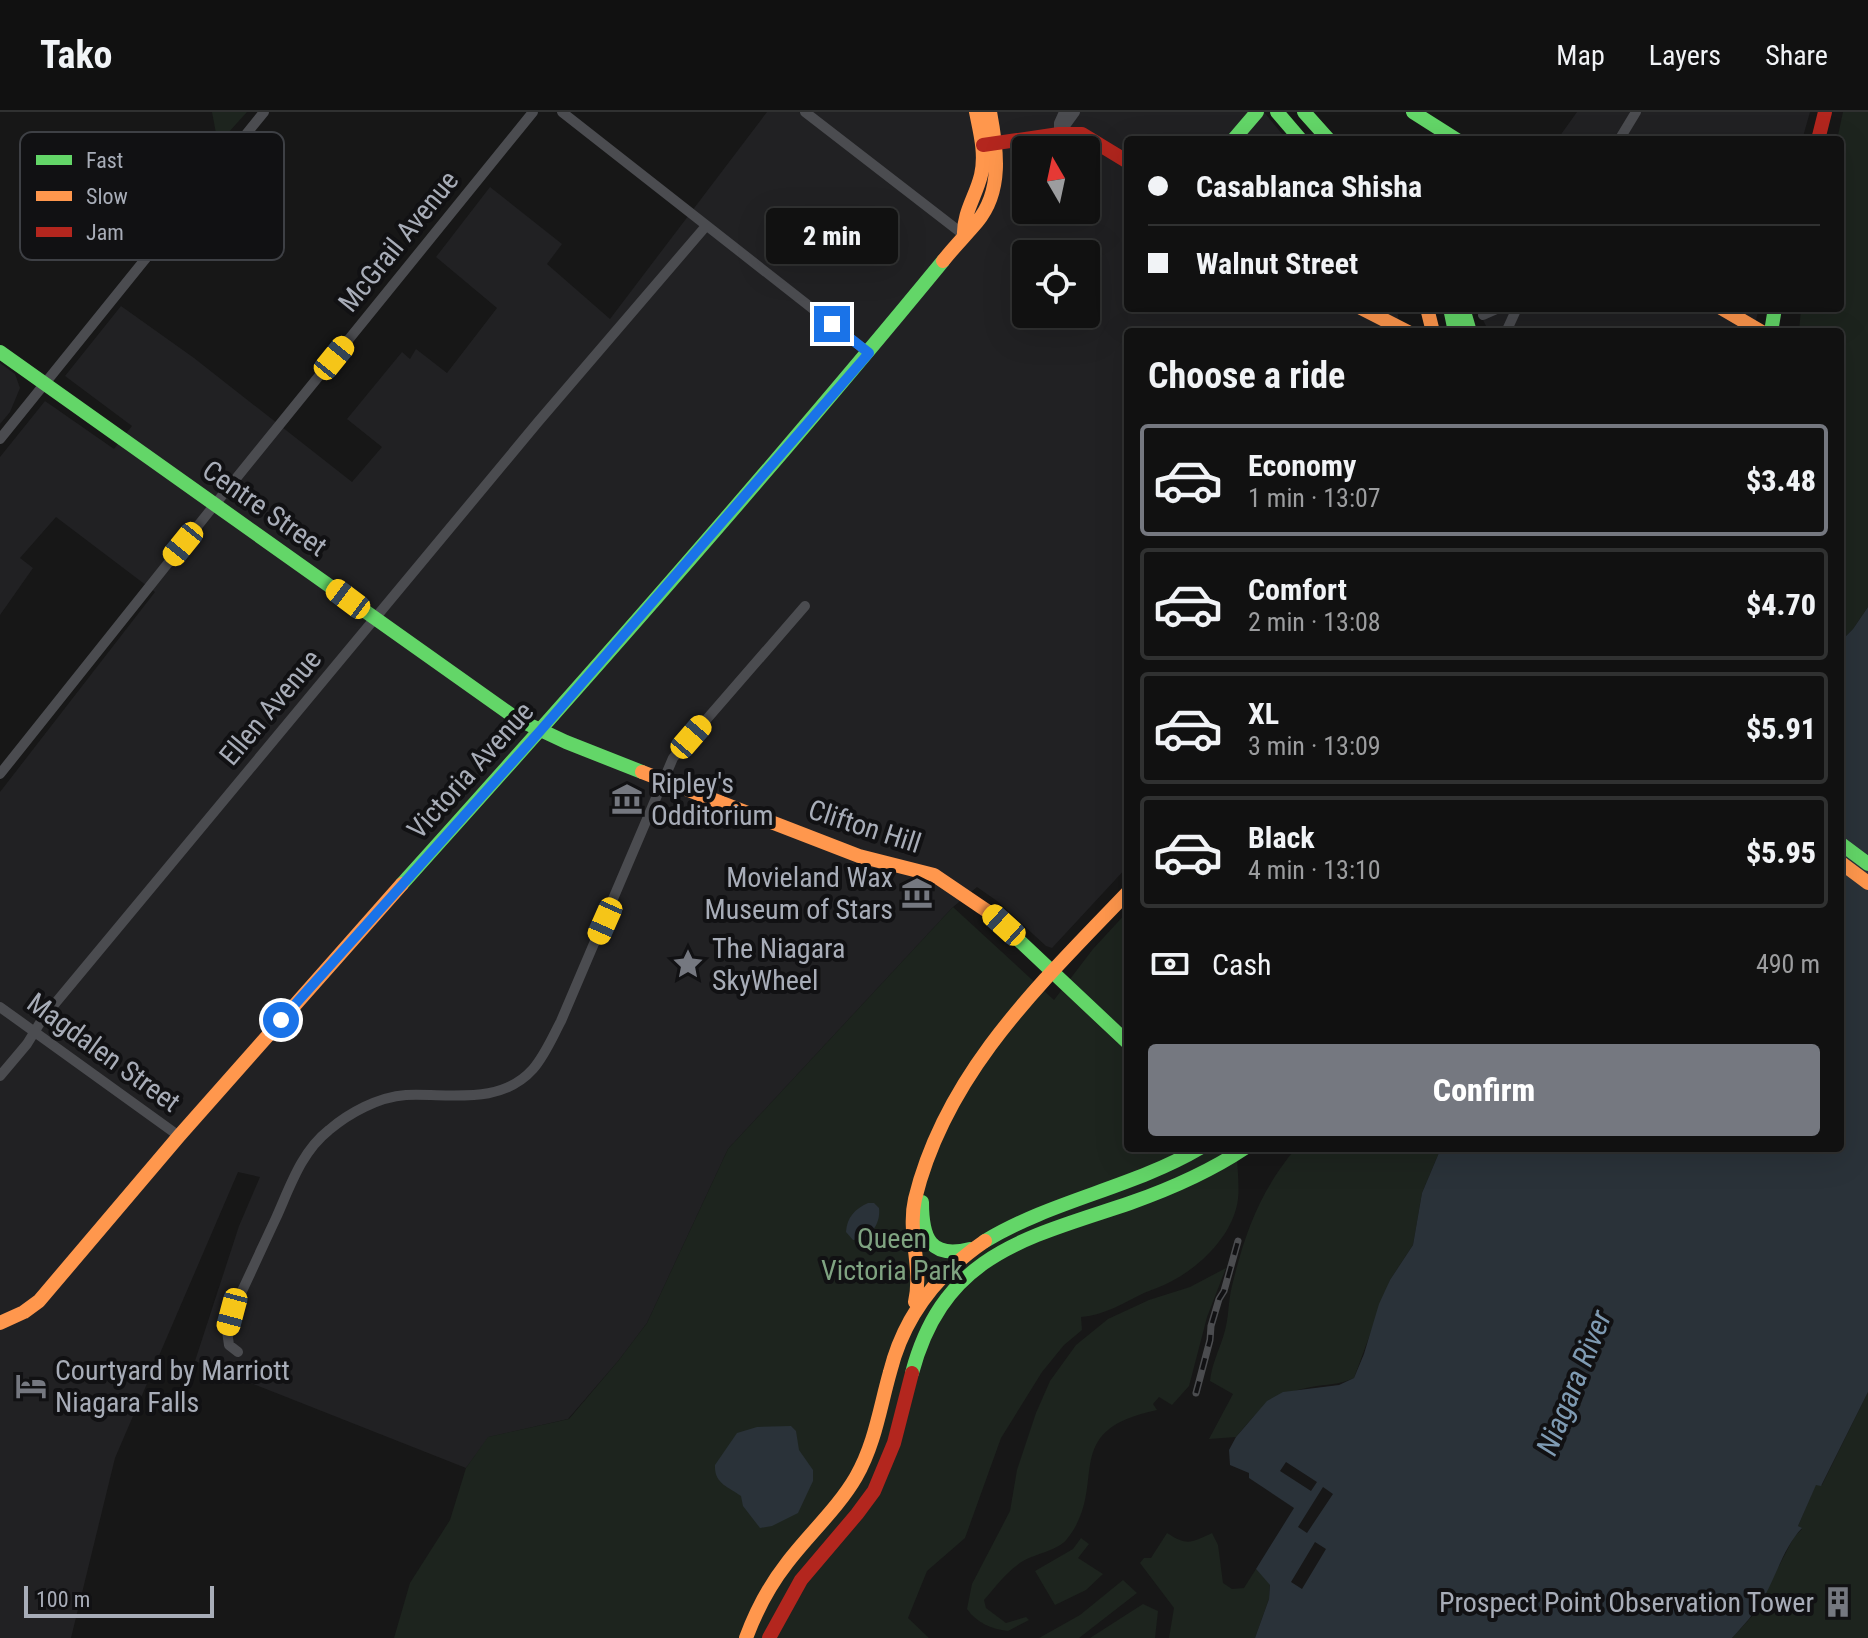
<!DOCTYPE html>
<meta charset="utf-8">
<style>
:root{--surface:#111;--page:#1a1a1a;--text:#f1f3f6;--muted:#9c9d9f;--line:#303131;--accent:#757880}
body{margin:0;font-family:"Roboto Condensed",sans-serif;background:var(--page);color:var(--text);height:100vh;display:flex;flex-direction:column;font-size:30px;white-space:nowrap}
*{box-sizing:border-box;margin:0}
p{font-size:26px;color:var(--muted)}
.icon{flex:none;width:44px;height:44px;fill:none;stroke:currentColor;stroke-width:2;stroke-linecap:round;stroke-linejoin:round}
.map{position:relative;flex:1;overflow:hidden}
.drawer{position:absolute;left:1124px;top:216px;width:720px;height:824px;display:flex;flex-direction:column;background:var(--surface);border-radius:8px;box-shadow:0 8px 32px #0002,0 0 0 2px var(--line)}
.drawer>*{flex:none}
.top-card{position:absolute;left:1124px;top:24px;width:720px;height:176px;border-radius:8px;box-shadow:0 8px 32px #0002,0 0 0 2px var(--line);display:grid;align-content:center;height:176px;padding:0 24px;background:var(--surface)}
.needle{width:52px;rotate:351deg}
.buttons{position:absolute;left:1012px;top:24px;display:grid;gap:16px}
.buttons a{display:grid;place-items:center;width:88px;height:88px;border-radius:8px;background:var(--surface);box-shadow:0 8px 32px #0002,0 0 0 2px var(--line);font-size:40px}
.scale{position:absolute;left:24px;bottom:20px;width:190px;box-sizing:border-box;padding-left:8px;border:4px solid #a8adb8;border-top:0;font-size:22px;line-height:28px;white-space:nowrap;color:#a8adb8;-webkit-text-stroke:6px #111113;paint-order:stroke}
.end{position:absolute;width:36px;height:36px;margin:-18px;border:10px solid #1a73e8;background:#fff;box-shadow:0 0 0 4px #fff}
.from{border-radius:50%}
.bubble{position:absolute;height:56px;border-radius:8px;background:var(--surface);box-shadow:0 8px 32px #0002,0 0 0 2px var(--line);font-size:26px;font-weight:800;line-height:56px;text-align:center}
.car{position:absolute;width:24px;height:48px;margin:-24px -12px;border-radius:10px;box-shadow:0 0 6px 2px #0007;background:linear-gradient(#f5c518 24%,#345 0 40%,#f5c518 0 76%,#345 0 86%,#f5c518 0)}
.top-card b{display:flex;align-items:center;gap:28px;height:76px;font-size:30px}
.top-card b+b{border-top:2px solid var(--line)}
.top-card i{width:20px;height:20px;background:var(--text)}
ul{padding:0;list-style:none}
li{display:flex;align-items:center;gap:24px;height:112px;margin:0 16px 12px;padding:0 8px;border:4px solid var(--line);border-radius:8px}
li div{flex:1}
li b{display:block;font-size:30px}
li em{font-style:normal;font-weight:800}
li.on{border-color:var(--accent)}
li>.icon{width:72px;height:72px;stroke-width:1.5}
h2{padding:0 24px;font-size:36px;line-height:96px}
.pay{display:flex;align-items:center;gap:20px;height:88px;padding:0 24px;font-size:30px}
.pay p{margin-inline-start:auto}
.cta{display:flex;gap:16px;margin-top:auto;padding:16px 24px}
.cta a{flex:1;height:92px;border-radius:8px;background:var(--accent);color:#fff;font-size:32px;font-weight:800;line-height:92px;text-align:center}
header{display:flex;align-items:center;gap:48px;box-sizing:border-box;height:112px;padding:0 40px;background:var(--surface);border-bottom:2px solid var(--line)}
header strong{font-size:38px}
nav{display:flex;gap:44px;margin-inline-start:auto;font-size:28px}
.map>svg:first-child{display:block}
</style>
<header>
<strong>Tako</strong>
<nav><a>Map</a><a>Layers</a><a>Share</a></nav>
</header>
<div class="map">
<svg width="1868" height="1526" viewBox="0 0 1868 1526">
<rect width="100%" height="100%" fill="#171717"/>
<path fill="#212123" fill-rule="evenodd" d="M 767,0 L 1264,0 L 1287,28 L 1128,28 L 1128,196 L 1397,196 L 1400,220 L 1128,220 L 1128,754 L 1052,836 L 1046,834 L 997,789 L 977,775 L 953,795 L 728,1037 L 647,1211 L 619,1248 L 568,1307 L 489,1325 L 466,1356 L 195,1249 L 239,1114 L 260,1065 L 238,1060 L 115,1346 L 71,1526 L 0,1526 L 0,680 L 155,480 L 56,405 L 20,446 L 33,456 L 0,503 L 0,345 L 45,289 L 114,337 L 132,314 L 65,264 L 121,194 L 194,246 L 352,370 L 382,335 L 347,307 L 402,240 L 410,247 L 416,237 L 447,261 L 497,196 L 436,145 L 490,75 L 562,132 L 547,152 L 610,207 ZM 1026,38 L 1086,38 L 1086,98 L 1026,98 ZM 1026,142 L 1086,142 L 1086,202 L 1026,202 Z
M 1577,0 L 1810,0 L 1802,28 L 1557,28 Z
M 1477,196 L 1759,196 L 1753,220 L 1489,220 Z
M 0,251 L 15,262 L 20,276 L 10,300 L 0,312 Z"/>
<path fill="#1d241e" d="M 212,0 L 247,0 L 218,32 Z
M 1843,0 L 1868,0 L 1868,495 L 1853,517 L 1840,530 L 1840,220 L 1799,220 L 1801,196 L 1840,196 L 1840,28 L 1837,28 Z
M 953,795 L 1054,888 L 1093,837 L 1128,799 L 1128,1036 L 1234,1036 L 1237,1041 C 1237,1058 1241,1081 1236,1097 C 1228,1127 1199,1155 1172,1169 C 1163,1174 1153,1177 1144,1181 C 1124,1191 1102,1204 1081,1205 L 1082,1218 L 1064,1233 L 1042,1260 L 1001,1326 L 965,1426 L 927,1459 L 908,1506 L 929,1526 L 394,1526 L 410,1471 L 450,1408 L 466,1356 L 488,1325 L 569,1307 L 619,1248 L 647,1211 L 728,1037 Z
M 1296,1036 L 1441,1036 L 1422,1081 L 1413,1133 L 1390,1168 L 1354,1266 C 1339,1273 1327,1272 1311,1275 C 1269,1283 1262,1295 1236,1325 L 1209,1327 L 1233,1282 L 1210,1269 C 1212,1251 1219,1239 1224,1222 C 1229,1207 1228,1189 1232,1174 C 1245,1120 1260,1079 1296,1036 Z
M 1226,1156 L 1207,1205 L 1189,1274 L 1172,1293 L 1159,1285 L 1153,1292 L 1157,1298 C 1056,1319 1111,1372 1067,1427 C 1059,1438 1035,1442 1023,1449 C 1007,1459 996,1474 984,1488 L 986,1496 L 1006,1511 L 1026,1505 L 1029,1508 L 1008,1519 C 991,1517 977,1511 967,1497 L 972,1472 L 1010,1399 L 1017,1358 L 1036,1301 L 1050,1269 L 1076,1233 L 1108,1207 L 1149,1188 L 1190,1175 Z
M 1868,1280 L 1868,1526 L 1732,1526 L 1754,1502 L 1794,1425 L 1802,1417 L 1798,1414 L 1816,1372 L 1822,1373 Z
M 1167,1421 C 1187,1434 1191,1431 1212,1421 L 1218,1433 L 1223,1471 L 1232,1477 L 1244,1476 L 1256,1457 L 1270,1472 L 1269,1487 L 1255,1526 L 1169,1526 L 1174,1496 L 1140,1451 L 1144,1446 L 1151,1446 Z
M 1081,1426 L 1089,1432 L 1078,1446 L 1103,1462 L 1086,1478 L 1055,1493 L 1035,1459 L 1073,1437 Z
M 1123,1468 L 1137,1481 L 1079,1526 L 1039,1526 L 1080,1503 Z
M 1143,1492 L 1158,1499 L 1155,1526 L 1090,1526 Z"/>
<path fill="#2a3239" d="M 1868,495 L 1868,1280 L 1821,1374 L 1816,1373 L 1798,1414 L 1802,1416 C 1784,1435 1777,1462 1764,1485 C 1755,1501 1744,1513 1732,1526 L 1255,1526 L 1269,1487 L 1270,1473 L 1256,1457 L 1294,1396 L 1249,1366 L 1249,1361 L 1230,1353 L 1229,1338 L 1236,1325 L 1267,1289 L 1283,1280 L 1339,1273 L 1354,1266 L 1364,1242 L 1379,1192 L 1390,1168 L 1413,1133 L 1422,1081 L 1441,1036 L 1840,1036 L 1840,530 L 1853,517 Z
M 868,1091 L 874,1091 L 879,1096 C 881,1112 870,1128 853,1128 L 846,1120 C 847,1105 855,1097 868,1091 Z
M 791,1314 L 796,1319 L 799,1338 L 813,1358 L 813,1369 L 798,1401 L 772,1414 L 760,1416 L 743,1394 L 741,1384 C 729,1375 714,1372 715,1353 L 737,1321 L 757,1315 Z"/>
<path fill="#171717" d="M 1286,1350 L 1317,1370 L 1311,1379 L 1280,1359 Z
M 1323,1375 L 1333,1382 L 1307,1421 L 1298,1415 Z
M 1315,1430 L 1326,1437 L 1302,1477 L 1291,1470 Z"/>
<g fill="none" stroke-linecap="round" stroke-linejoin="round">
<path stroke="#4b4c50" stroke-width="10" d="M 562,0 L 869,241
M 805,0 L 964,123
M 1059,22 L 1075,0
M 1059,22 L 1059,11 L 1064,0
M 1619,28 L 1636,0
M 1483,203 L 1499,196
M 1506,220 L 1517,196
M 0,327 L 264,0
M 0,662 L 208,401 L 533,0
M 0,895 L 179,1024
M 0,964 L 27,932 L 43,906 L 538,310 L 706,114
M 238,1240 L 229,1233 L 227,1219 L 232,1200 C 247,1169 261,1138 276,1106 C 290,1075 301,1040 329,1018 C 349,1001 378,985 406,983 C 449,981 500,994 533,957 C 545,943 552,926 561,909 L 673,646 L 805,494"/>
<path stroke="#63d668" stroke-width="14" d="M 1277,0 L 1301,28
M 1304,0 L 1329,28
M 1413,0 L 1457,28
M 1233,28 L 1257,0
M 1450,196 L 1455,220
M 1463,196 L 1470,220
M 1771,220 L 1775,196
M 0,240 L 517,607 L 566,630 L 642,660
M 1840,731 L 1868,752
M 402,772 C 586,568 769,361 943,149
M 990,801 L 1128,931
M 922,1090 C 922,1126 930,1147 970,1137
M 985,1129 C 1053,1088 1132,1076 1200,1036
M 912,1261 C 944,1141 1027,1126 1130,1091 C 1170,1077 1209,1060 1245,1036"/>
<path stroke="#ff974d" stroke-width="14" d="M 964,123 C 963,101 976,84 981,63 C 986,42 980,20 976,0
M 943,149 C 954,135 966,123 977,110 C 1003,79 997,37 990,0
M 1361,196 L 1408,220
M 1427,196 L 1433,220
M 1721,196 L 1762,220
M 642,660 L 859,744 L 934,763 L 990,801
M 1840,750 L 1868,771
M 915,1190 C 923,1155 907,1122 915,1087 C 946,960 1041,871 1128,780
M 0,1211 L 24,1200 L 39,1189 L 179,1024 L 402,772
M 746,1526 C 756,1499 769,1474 787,1451 C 809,1422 838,1396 856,1365 C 875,1332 880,1295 890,1260 C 904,1204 938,1161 985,1129"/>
<path stroke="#b3261e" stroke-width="14" d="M 1818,28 L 1825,0
M 983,33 L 1059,22 L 1082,22 L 1128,50
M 769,1526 L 801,1468 L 857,1402 L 874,1379 L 894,1331 L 912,1261"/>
<defs>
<path id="rail" d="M 1196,1281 L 1210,1228 L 1211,1214 L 1219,1187 L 1224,1179 L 1238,1129"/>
</defs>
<use href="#rail" stroke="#4b4c4f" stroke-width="7"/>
<use href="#rail" stroke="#111113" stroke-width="4" stroke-dasharray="12" stroke-linecap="butt"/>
</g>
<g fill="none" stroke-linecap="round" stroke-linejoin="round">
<path stroke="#1a73e8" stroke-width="10" d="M 281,908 L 541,618 L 869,241 L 832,212"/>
</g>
<defs>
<symbol id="museum-bare" viewBox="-9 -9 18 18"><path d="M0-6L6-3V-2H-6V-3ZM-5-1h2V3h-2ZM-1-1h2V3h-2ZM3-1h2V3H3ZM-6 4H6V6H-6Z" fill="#757880" stroke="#111113" stroke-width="2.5" paint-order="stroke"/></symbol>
<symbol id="sight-bare" viewBox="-9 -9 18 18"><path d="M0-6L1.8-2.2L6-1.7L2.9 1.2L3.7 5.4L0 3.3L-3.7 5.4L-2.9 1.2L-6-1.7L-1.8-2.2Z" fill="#757880" stroke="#111113" stroke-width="2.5" paint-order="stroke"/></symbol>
<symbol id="hotel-bare" viewBox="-9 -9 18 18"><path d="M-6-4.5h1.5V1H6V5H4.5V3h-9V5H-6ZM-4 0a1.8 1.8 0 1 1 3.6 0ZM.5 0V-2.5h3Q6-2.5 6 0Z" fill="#757880" stroke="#111113" stroke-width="2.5" paint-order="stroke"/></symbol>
<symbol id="building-bare" viewBox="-9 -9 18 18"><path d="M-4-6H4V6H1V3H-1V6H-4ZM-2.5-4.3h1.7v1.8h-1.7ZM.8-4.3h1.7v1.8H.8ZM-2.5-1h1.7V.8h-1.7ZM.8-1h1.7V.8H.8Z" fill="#757880" stroke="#111113" stroke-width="2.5" paint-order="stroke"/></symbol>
</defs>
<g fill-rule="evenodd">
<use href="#museum-bare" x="605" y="665" width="44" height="44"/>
<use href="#museum-bare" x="895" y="759" width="44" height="44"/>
<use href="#sight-bare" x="666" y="830" width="44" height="44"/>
<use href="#hotel-bare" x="9" y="1252" width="44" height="44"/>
<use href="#building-bare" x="1816" y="1468" width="44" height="44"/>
</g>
<g text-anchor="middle" stroke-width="8" stroke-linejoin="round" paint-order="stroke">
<g font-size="28" fill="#a8adb8" stroke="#111113">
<text transform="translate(398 129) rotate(-51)" y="10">McGrail Avenue</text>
<text transform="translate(265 396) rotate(35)" y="10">Centre Street</text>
<text transform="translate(270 595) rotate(-50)" y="10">Ellen Avenue</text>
<text transform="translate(470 658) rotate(-48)" y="10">Victoria Avenue</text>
<text transform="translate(865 714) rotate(18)" y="10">Clifton Hill</text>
<text transform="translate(104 940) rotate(36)" y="10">Magdalen Street</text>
</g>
<g font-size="28" fill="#a8adb8" stroke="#111113" text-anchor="start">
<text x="651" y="681">Ripley's<tspan x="651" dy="32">Odditorium</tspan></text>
<text x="893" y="775" text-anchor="end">Movieland Wax<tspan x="893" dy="32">Museum of Stars</tspan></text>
<text x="712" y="846">The Niagara<tspan x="712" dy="32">SkyWheel</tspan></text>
<text x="55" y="1268">Courtyard by Marriott<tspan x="55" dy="32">Niagara Falls</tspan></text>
<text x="1814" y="1500" text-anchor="end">Prospect Point Observation Tower</text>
</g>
<g font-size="28" fill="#7fa381" stroke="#111113">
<text x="892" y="1136">Queen<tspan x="892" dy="32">Victoria Park</tspan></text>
</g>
<g font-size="30" font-style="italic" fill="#7f9bb3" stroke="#111113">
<text transform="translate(1574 1271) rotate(-68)" y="10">Niagara River</text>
</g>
</g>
<rect x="20" y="20" width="264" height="128" rx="12" fill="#111113" stroke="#3e4045" stroke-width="2"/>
<rect x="36" y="43" width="36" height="10" fill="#63d668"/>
<rect x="36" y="79" width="36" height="10" fill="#ff974d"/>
<rect x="36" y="115" width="36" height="10" fill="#b3261e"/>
<g font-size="22" fill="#a8adb8">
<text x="86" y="56">Fast</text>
<text x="86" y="92">Slow</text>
<text x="86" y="128">Jam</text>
</g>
</svg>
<div class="buttons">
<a><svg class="needle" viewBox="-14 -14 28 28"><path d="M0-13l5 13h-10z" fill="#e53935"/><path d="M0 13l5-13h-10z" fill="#9c9d9f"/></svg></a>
<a><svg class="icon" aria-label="locate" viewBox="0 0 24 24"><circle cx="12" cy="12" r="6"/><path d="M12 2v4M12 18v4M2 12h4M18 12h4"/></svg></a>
</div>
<div class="scale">100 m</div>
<i class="end from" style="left:281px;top:908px"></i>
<i class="end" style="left:832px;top:212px"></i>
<div class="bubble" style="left:766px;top:96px;width:132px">2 min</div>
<i class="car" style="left:334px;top:246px;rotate:39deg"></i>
<i class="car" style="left:183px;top:432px;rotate:219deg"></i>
<i class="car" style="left:348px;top:487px;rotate:307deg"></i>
<i class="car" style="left:691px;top:625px;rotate:41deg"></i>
<i class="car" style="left:605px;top:809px;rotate:204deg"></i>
<i class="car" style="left:1004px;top:813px;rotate:312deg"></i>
<i class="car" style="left:232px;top:1200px;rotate:195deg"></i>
<div class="top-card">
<b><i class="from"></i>Casablanca Shisha</b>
<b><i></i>Walnut Street</b>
</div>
<section class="drawer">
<h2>Choose a ride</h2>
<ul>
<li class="on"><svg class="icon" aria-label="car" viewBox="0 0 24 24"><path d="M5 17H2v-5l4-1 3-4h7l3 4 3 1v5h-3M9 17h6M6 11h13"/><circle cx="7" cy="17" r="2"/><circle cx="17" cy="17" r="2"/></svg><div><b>Economy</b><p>1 min · 13:07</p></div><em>$3.48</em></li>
<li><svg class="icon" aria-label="car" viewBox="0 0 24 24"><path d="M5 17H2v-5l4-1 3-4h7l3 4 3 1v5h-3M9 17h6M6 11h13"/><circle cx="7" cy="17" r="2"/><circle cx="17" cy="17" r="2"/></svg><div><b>Comfort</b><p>2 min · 13:08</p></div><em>$4.70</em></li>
<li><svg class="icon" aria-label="car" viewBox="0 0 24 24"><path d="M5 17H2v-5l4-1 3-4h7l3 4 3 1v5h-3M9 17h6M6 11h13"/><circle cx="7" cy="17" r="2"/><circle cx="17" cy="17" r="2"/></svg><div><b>XL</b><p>3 min · 13:09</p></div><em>$5.91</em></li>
<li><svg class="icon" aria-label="car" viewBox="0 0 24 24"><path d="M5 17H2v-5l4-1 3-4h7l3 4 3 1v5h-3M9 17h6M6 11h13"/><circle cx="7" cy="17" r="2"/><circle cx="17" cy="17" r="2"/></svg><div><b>Black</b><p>4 min · 13:10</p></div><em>$5.95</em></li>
</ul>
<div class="pay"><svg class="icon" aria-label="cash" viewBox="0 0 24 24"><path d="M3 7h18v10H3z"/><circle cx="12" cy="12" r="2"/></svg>Cash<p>490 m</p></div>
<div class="cta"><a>Confirm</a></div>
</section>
</div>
